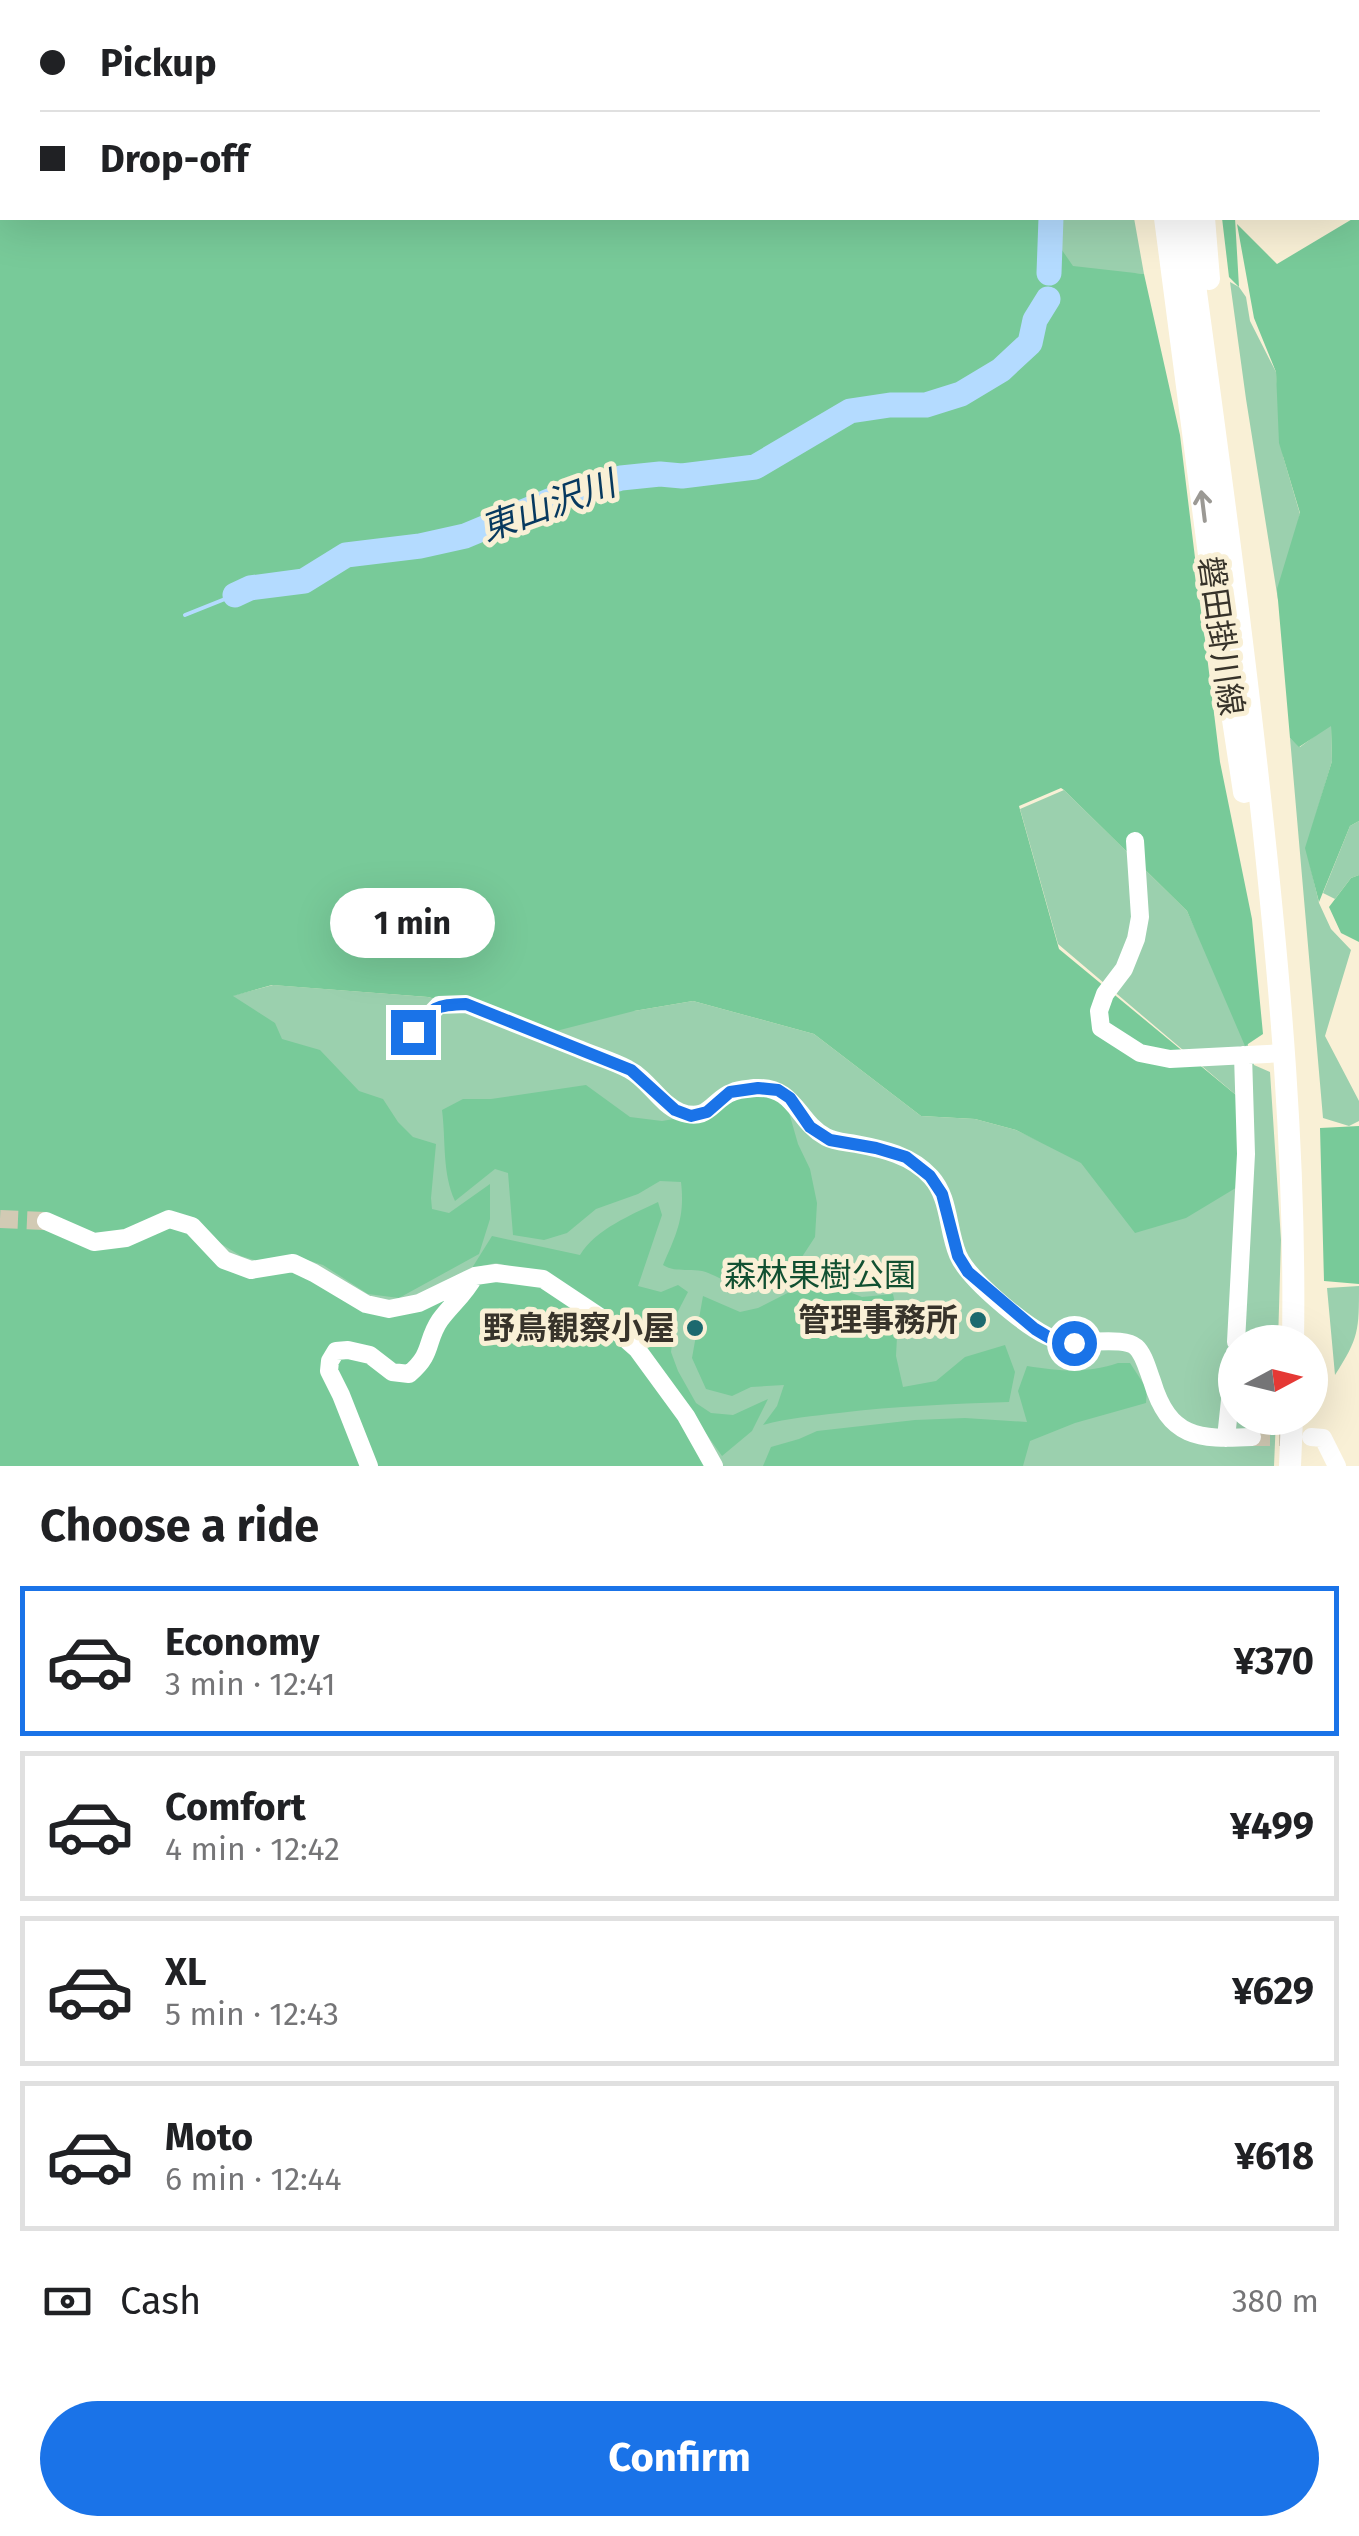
<!DOCTYPE html>
<meta charset="utf-8">
<style>
:root{--surface:#fff;--page:#f6f6f6;--text:#202124;--muted:#757577;--line:#e0e0e0;--accent:#1a73e8}
body{margin:0;font-family:"Fira Sans","Noto Sans JP",sans-serif;background:var(--page);color:var(--text);height:100vh;display:flex;flex-direction:column;font-size:38px;white-space:nowrap}
*{box-sizing:border-box;margin:0}
p{font-size:32px;color:var(--muted)}
.icon{flex:none;width:55px;height:55px;fill:none;stroke:currentColor;stroke-width:2;stroke-linecap:round;stroke-linejoin:round}
.map{position:relative;height:1466px;overflow:hidden}
.sheet{display:flex;flex-direction:column;background:var(--surface);flex:1}
.sheet>*{flex:none}
.guide{position:absolute;left:0px;top:0px;width:1360px;height:220px;box-shadow:0 10px 40px #0002;display:grid;align-content:center;height:220px;padding:0 40px;background:var(--surface)}
.needle{width:65px;rotate:83deg}
.buttons{position:absolute;left:1218px;top:1325px;display:grid;gap:20px}
.buttons a{display:grid;place-items:center;width:110px;height:110px;border-radius:50%;background:var(--surface);box-shadow:0 10px 40px #0002;font-size:50px}
.end{position:absolute;width:45px;height:45px;margin:-22px;border:12px solid #1a73e8;background:#fff;box-shadow:0 0 0 5px #fff}
.from{border-radius:50%}
.bubble{position:absolute;height:70px;border-radius:35px;background:var(--surface);box-shadow:0 10px 40px #0002;font-size:32px;font-weight:700;line-height:70px;text-align:center}
.guide b{display:flex;align-items:center;gap:35px;height:95px;font-size:38px}
.guide b+b{border-top:2px solid var(--line)}
.guide i{width:25px;height:25px;background:var(--text)}
ul{padding:0;list-style:none}
li{display:flex;align-items:center;gap:30px;height:150px;margin:0 20px 15px;padding:0 20px;border:5px solid var(--line);border-radius:0px}
li div{flex:1}
li b{display:block;font-size:38px}
li em{font-style:normal;font-weight:700}
li.on{border-color:var(--accent)}
li>.icon{width:90px;height:90px;stroke-width:1.5}
h2{padding:0 40px;font-size:45px;line-height:120px}
.pay{display:flex;align-items:center;gap:25px;height:110px;padding:0 40px;font-size:38px}
.pay p{margin-inline-start:auto}
.cta{display:flex;gap:20px;margin-top:auto;padding:20px 40px}
.cta a{flex:1;height:115px;border-radius:60px;background:var(--accent);color:#fff;font-size:40px;font-weight:700;line-height:115px;text-align:center}
.map>svg:first-child{display:block}
</style>
<div class="map">
<svg width="1359" height="1466" viewBox="0 0 1359 1466">
<rect width="100%" height="100%" fill="#f9f0d6"/>
<path fill="#9bd0ae" d="M 1049,218 L 1134,218 L 1144,274 L 1071,270 L 1048,230 Z
M 1230,282 L 1239,287 L 1246,297 L 1250,321 L 1276,372 L 1283,456 L 1300,514 L 1278,600 L 1246,399 Z
M 1331,724 L 1332,761 L 1306,848 L 1319,903 L 1331,929 L 1351,950 L 1325,1036 L 1359,1101 L 1359,1121 L 1349,1126 L 1323,1118 L 1290,738 L 1300,747 Z
M 1064,790 L 1187,911 L 1248,1044 L 1247,1054 L 1252,1054 L 1254,1065 L 1270,1072 L 1281,1240 L 1278,1342 L 1235,1342 L 1235,1418 L 1276,1418 L 1274,1466 L 712,1466 L 395,1308 L 236,1264 L 192,1226 L 174,1040 L 188,1007 L 273,985 L 428,997 L 465,1007 L 634,1011 L 693,1001 L 814,1034 L 921,1116 L 975,1119 L 1016,1130 L 1039,1141 L 1236,1095 L 1058,944 L 1020,809 Z
M 1359,821 L 1359,875 L 1351,878 L 1335,899 L 1323,893 L 1350,826 Z
M 1359,1286 C 1359,1330 1359,1338 1335,1375 L 1327,1288 Z"/>
<path fill="#78ca99" d="M 0,0 L 917,0 L 918,2 L 2,2 L 2,218 L 1048,218 L 1046,227 L 1073,266 L 1144,274 L 1180,435 L 1220,762 L 1252,919 L 1263,1034 L 1245,1046 L 1187,911 L 1064,790 L 1061,788 L 1019,806 L 1059,949 L 1236,1095 L 1239,1186 L 1186,1218 L 1135,1233 L 1081,1163 L 1016,1130 L 975,1119 L 921,1116 L 814,1034 L 693,1001 L 634,1011 L 556,1031 L 428,997 L 272,985 L 233,996 L 275,1023 L 282,1039 L 320,1050 L 359,1091 L 383,1099 L 398,1122 L 413,1137 L 436,1144 L 431,1198 L 432,1209 L 449,1213 L 490,1184 L 490,1219 L 479,1254 L 399,1298 L 368,1294 L 323,1265 L 297,1257 L 258,1261 L 241,1256 L 200,1231 L 236,1264 L 311,1271 L 395,1308 L 522,1269 L 496,1263 L 472,1268 L 492,1236 L 580,1255 C 596,1229 631,1215 658,1202 L 662,1215 L 638,1286 L 661,1292 L 678,1285 L 688,1292 L 676,1315 L 671,1352 L 678,1371 L 696,1403 L 711,1413 L 733,1415 L 768,1399 L 752,1431 L 722,1456 L 662,1372 L 714,1466 L 0,1466 Z
M 1359,215 L 1359,821 L 1350,826 L 1319,902 L 1305,848 L 1332,761 L 1331,726 L 1299,747 L 1290,738 L 1277,589 L 1300,513 L 1279,443 L 1276,372 L 1254,318 L 1237,224 L 1277,264 Z
M 1222,218 L 1235,218 L 1239,287 L 1229,277 Z
M 1359,875 L 1359,942 L 1341,933 L 1329,907 L 1351,878 Z
M 586,1085 L 630,1117 L 662,1121 L 691,1116 L 731,1092 L 784,1095 L 798,1144 L 810,1169 L 817,1203 L 815,1237 L 798,1263 L 770,1276 L 747,1292 C 736,1287 712,1273 702,1271 C 688,1268 676,1273 663,1265 C 677,1233 685,1217 681,1182 L 660,1181 L 638,1194 L 596,1209 L 567,1233 L 544,1240 L 513,1235 L 508,1173 L 495,1169 L 455,1201 C 442,1173 446,1141 442,1110 L 463,1099 L 491,1099 Z
M 1359,1126 L 1359,1284 L 1324,1281 L 1320,1128 Z
M 809,1282 L 824,1282 L 862,1297 L 893,1294 L 898,1317 L 896,1356 L 903,1387 L 936,1381 L 965,1357 L 1005,1345 L 1015,1372 L 1009,1402 C 952,1404 896,1406 839,1413 C 813,1416 788,1418 763,1425 L 777,1406 L 784,1385 L 751,1387 L 732,1396 L 706,1389 L 692,1358 L 703,1296 L 740,1312 L 758,1308 Z
M 1118,1363 L 1130,1363 L 1147,1389 L 1146,1403 L 1075,1423 L 1030,1441 L 1023,1466 L 763,1466 L 771,1447 L 799,1439 L 817,1431 L 915,1420 L 965,1418 L 1027,1422 L 1018,1391 L 1027,1366 C 1061,1371 1085,1374 1118,1363 Z"/>
<g fill="none" stroke-linecap="round" stroke-linejoin="round">
<path stroke="#b4dbff" stroke-width="4" d="M 185,615 L 235,595"/>
<path stroke="#b4dbff" stroke-width="25" d="M 1049,273 L 1051,218
M 235,595 L 250,588 L 304,581 L 346,555 L 420,546 L 465,536 L 561,496 L 621,478 L 660,474 L 682,476 L 755,467 L 850,411 L 890,405 L 926,405 L 961,394 L 1001,370 L 1030,343 L 1035,320 L 1048,299"/>
<path stroke="#d2cab4" stroke-width="18" stroke-dasharray="18 9" stroke-linecap="butt" d="M 0,1219 L 46,1221
M 1252,1437 L 1301,1437"/>
<path stroke="#fff" stroke-width="18" d="M 929,0 L 932,2
M 994,2 L 998,0
M 1358,128 L 1359,128
M 1135,841 L 1140,917 L 1136,939 L 1124,969 L 1105,994 L 1099,1011 L 1101,1028 L 1140,1053 L 1170,1059 L 1285,1053
M 413,1032 L 439,1005 L 466,1004 C 503,1019 541,1034 579,1049 C 595,1056 613,1061 628,1069 C 648,1079 660,1104 680,1112 C 709,1123 712,1099 733,1092 C 739,1089 749,1089 755,1088 C 796,1086 796,1121 826,1137 C 835,1142 846,1142 856,1144 C 883,1149 911,1155 931,1177 C 950,1198 947,1229 958,1255 C 968,1279 1023,1324 1047,1336 C 1073,1349 1121,1334 1136,1347 C 1144,1354 1148,1371 1152,1381 C 1169,1438 1198,1440 1252,1437
M 46,1221 L 94,1242 L 126,1238 L 169,1219 L 192,1226 L 224,1260 L 251,1270 L 293,1263 L 314,1273 L 366,1304 L 389,1309 L 419,1303 L 475,1276 L 496,1273 L 543,1279 L 603,1319 L 637,1349 L 686,1416 L 714,1466
M 1236,1342 L 1246,1154 L 1243,1055
M 1311,1437 L 1323,1438 L 1337,1466
M 1226,1438 L 1235,1353
M 369,1466 L 341,1395 L 329,1371 L 330,1361 L 336,1351 L 348,1350 L 370,1355 L 392,1372 L 409,1374 C 434,1353 425,1342 440,1320 C 451,1305 465,1294 474,1277"/>
<path stroke="#fff" stroke-width="22" d="M 1110,0 L 1110,2
M 1136,0 L 1136,2
M 1157,0 L 1157,2
M 1190,0 L 1190,2
M 1165,218 L 1216,608 L 1244,792
M 1186,218 C 1212,411 1239,604 1260,797 C 1280,979 1296,1160 1293,1342
M 1204,218 L 1209,279
M 1290,1466 L 1292,1418"/>
</g>
<defs><path id="oneway-shaft" d="M-6 0H5M1.5-3L5.5 0L1.5 3" fill="none" stroke-width="1.6" stroke-linecap="round" stroke-linejoin="round" transform="scale(2.5)"/></defs>
<use stroke="#9b9994" href="#oneway-shaft" transform="translate(1203 506) rotate(-97)"/>
<g fill="none" stroke-linecap="round" stroke-linejoin="round">
<path stroke="#1a73e8" stroke-width="12" d="M 413,1032 C 433,1007 434,1005 466,1004 L 631,1070 L 675,1110 L 691,1116 L 707,1112 L 730,1092 L 758,1088 L 778,1090 L 790,1098 L 810,1127 L 830,1140 L 876,1148 L 906,1157 L 930,1176 L 942,1194 L 958,1256 L 968,1272 L 1035,1329 L 1050,1338 L 1074,1343"/>
</g>
<g fill="#1c696e" stroke="#f9f0d6" stroke-width="4">
<circle cx="978" cy="1320" r="10"/>
<circle cx="695" cy="1328" r="10"/>
</g>
<g text-anchor="middle" stroke-width="10" stroke-linejoin="round" paint-order="stroke">
<g font-size="32" fill="#37332a" stroke="#f9f0d6">
<text transform="translate(1221 636) rotate(82)" y="11">磐田掛川線</text>
</g>
<g font-size="32" fill="#115031" stroke="#f9f0d6">
<text x="820" y="1286">森林果樹公園</text>
</g>
<g font-size="32" font-weight="bold" fill="#37332a" stroke="#f9f0d6" text-anchor="end">
<text x="958" y="1331">管理事務所</text>
<text x="675" y="1339">野鳥観察小屋</text>
</g>
<g font-size="35" font-style="italic" fill="#07395f" stroke="#f9f0d6">
<text transform="translate(548 506) rotate(-20)" y="12">東山沢川</text>
</g>
</g>
</svg>
<div class="buttons">
<a><svg class="needle" viewBox="-14 -14 28 28"><path d="M0-13l5 13h-10z" fill="#e53935"/><path d="M0 13l5-13h-10z" fill="#757577"/></svg></a>
</div>
<i class="end from" style="left:1074px;top:1343px"></i>
<i class="end" style="left:413px;top:1032px"></i>
<div class="bubble" style="left:330px;top:888px;width:165px">1 min</div>
<div class="guide">
<b><i class="from"></i>Pickup</b>
<b><i></i>Drop-off</b>
</div>
</div>
<section class="sheet">
<h2>Choose a ride</h2>
<ul>
<li class="on"><svg class="icon" aria-label="car" viewBox="0 0 24 24"><path d="M5 17H2v-5l4-1 3-4h7l3 4 3 1v5h-3M9 17h6M6 11h13"/><circle cx="7" cy="17" r="2"/><circle cx="17" cy="17" r="2"/></svg><div><b>Economy</b><p>3 min · 12:41</p></div><em>¥370</em></li>
<li><svg class="icon" aria-label="car" viewBox="0 0 24 24"><path d="M5 17H2v-5l4-1 3-4h7l3 4 3 1v5h-3M9 17h6M6 11h13"/><circle cx="7" cy="17" r="2"/><circle cx="17" cy="17" r="2"/></svg><div><b>Comfort</b><p>4 min · 12:42</p></div><em>¥499</em></li>
<li><svg class="icon" aria-label="car" viewBox="0 0 24 24"><path d="M5 17H2v-5l4-1 3-4h7l3 4 3 1v5h-3M9 17h6M6 11h13"/><circle cx="7" cy="17" r="2"/><circle cx="17" cy="17" r="2"/></svg><div><b>XL</b><p>5 min · 12:43</p></div><em>¥629</em></li>
<li><svg class="icon" aria-label="car" viewBox="0 0 24 24"><path d="M5 17H2v-5l4-1 3-4h7l3 4 3 1v5h-3M9 17h6M6 11h13"/><circle cx="7" cy="17" r="2"/><circle cx="17" cy="17" r="2"/></svg><div><b>Moto</b><p>6 min · 12:44</p></div><em>¥618</em></li>
</ul>
<div class="pay"><svg class="icon" aria-label="cash" viewBox="0 0 24 24"><path d="M3 7h18v10H3z"/><circle cx="12" cy="12" r="2"/></svg>Cash<p>380 m</p></div>
<div class="cta"><a>Confirm</a></div>
</section>
